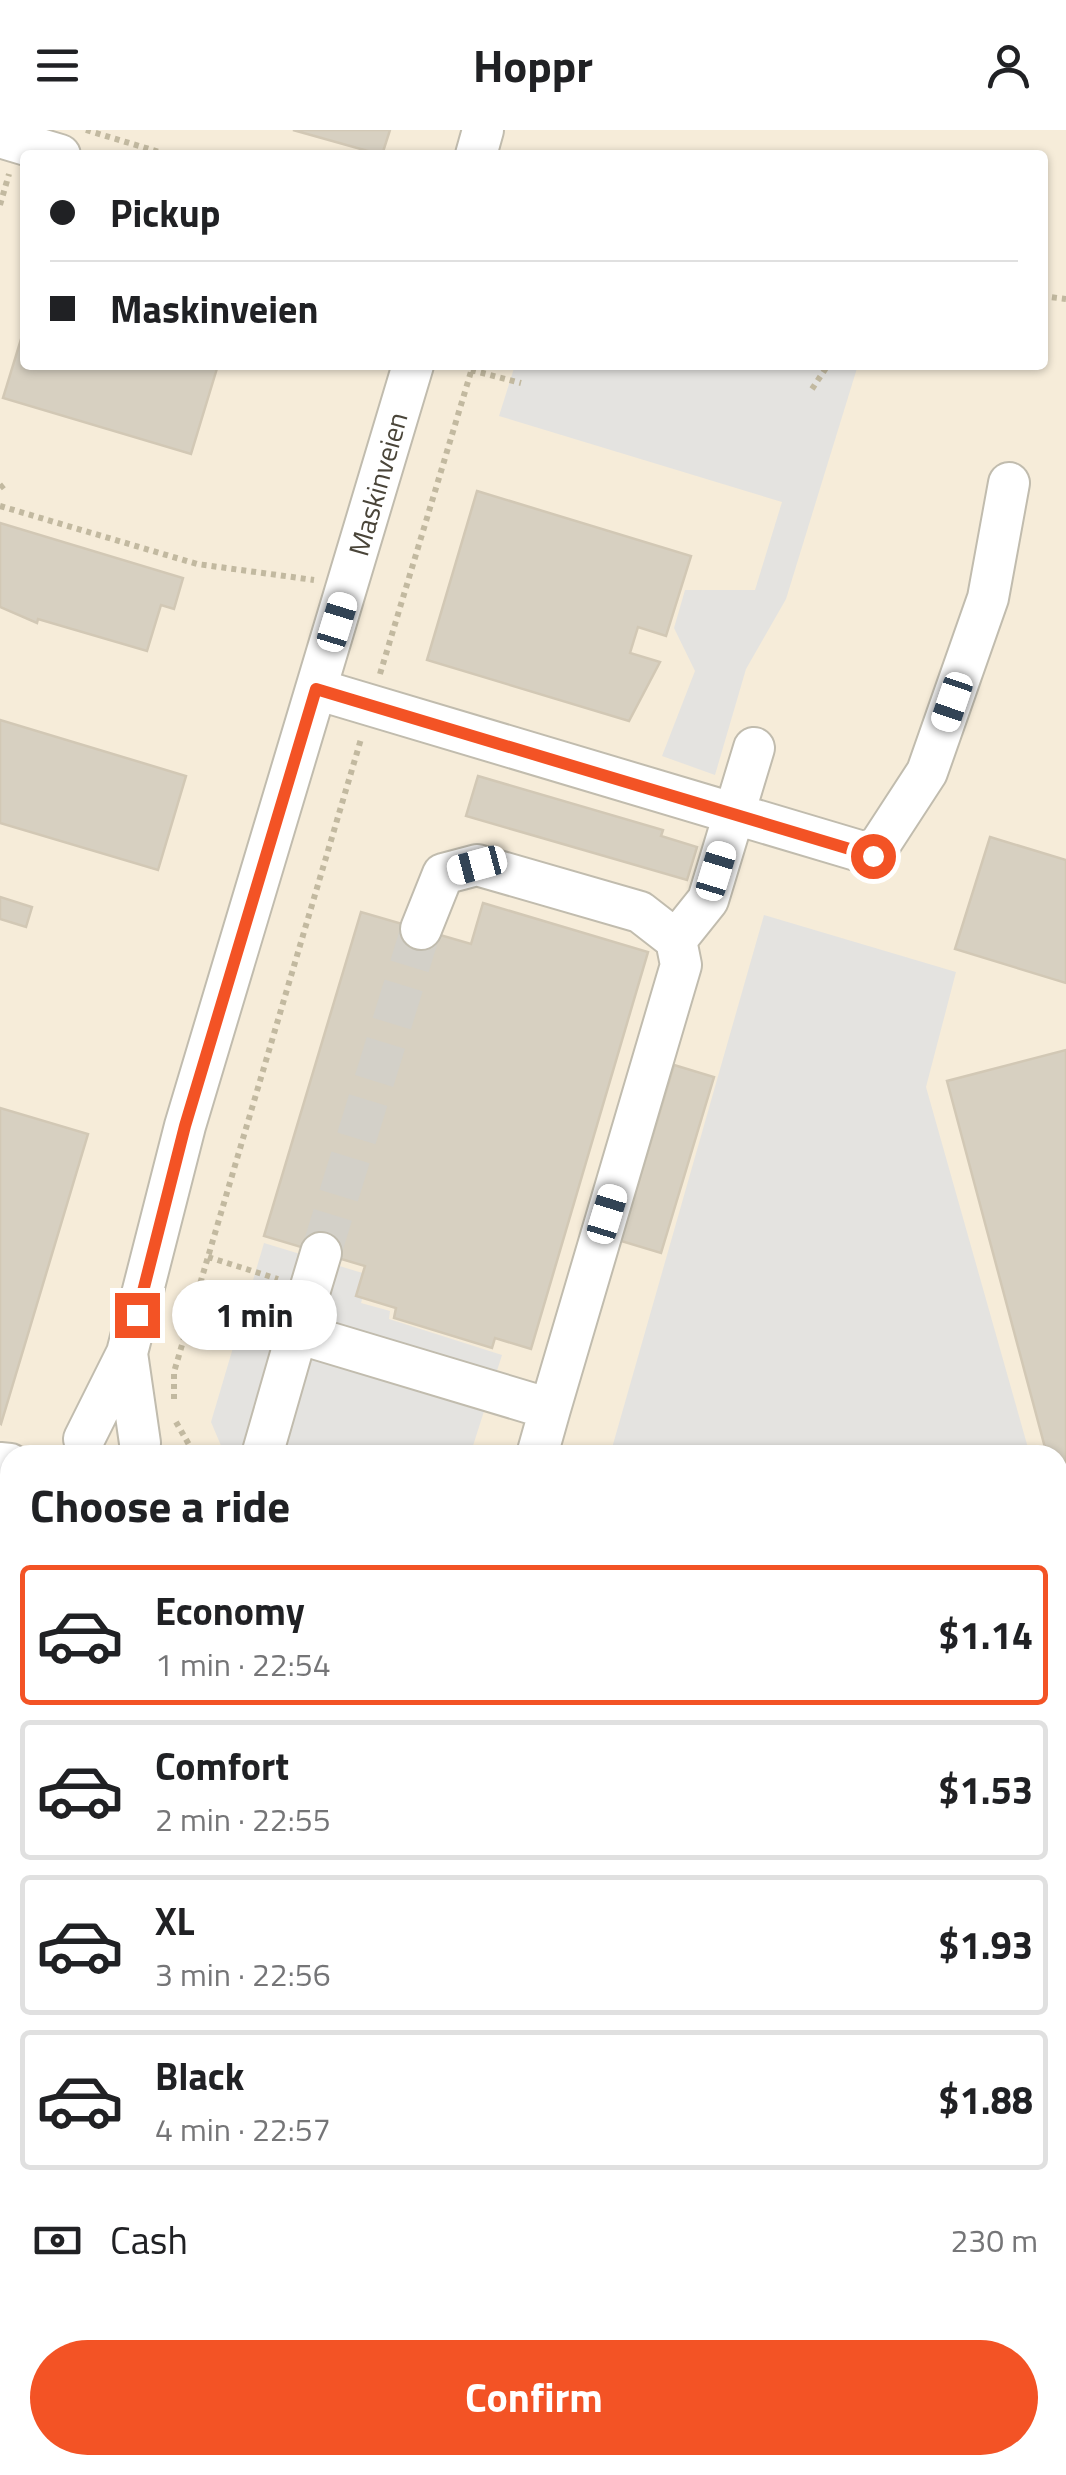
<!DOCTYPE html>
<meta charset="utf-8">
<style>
:root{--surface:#fff;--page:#f6f6f6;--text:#202124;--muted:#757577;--line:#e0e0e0;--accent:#f35325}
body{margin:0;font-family:"Titillium Web",sans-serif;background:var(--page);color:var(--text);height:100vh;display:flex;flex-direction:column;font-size:38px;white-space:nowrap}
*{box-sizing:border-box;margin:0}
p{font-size:32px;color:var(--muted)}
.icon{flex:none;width:55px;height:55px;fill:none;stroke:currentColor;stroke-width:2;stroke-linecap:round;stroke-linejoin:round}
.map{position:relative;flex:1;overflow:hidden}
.side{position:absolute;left:0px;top:1315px;width:1068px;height:1030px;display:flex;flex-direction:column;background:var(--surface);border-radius:30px 30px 0 0;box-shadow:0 2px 8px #0004}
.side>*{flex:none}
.hud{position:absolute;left:20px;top:20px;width:1028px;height:220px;border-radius:10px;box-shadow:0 2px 8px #0004;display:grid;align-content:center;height:220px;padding:0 30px;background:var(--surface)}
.end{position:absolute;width:45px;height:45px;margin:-22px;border:12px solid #f35325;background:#fff;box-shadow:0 0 0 5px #fff}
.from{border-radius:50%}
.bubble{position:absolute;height:70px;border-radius:35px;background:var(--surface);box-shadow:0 2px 8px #0004;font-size:32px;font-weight:700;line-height:70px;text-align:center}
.car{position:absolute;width:30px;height:60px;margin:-30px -15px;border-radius:12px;box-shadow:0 0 8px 2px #0007;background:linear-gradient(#fff 24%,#345 0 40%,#fff 0 76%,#345 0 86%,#fff 0)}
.hud b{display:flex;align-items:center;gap:35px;height:95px;font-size:38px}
.hud b+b{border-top:2px solid var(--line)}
.hud i{width:25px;height:25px;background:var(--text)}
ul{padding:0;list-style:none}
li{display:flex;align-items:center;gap:30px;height:140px;margin:0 20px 15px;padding:0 10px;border:5px solid var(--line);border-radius:10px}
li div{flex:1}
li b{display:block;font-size:38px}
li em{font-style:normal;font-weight:700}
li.on{border-color:var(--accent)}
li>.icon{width:90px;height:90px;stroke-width:1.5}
h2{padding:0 30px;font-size:45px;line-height:120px}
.pay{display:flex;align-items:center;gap:25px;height:110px;padding:0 30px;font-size:38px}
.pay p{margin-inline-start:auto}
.action{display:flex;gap:20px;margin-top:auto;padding:20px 30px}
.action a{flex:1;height:115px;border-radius:60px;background:var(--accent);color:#fff;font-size:40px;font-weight:700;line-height:115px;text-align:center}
header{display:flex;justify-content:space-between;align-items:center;height:130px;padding:0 30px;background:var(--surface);font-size:45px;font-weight:700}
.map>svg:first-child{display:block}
</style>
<header><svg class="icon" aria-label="menu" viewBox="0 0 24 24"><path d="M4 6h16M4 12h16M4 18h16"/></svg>Hoppr<svg class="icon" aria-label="person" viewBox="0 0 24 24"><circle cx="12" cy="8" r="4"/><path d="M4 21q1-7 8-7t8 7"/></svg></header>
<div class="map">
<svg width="1066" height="2345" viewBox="0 0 1066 2345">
<rect width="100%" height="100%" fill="#f5f3ec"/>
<path fill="#f6ecd9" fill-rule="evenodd" d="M 0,0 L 1066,0 L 1066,1797 L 1058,1794 L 1058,1325 L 10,1325 L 10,1456 L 0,1453 ZM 25,25 L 1042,25 L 1042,235 L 25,235 Z
M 0,1704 L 10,1707 L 10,2335 L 724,2335 L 730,2345 L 0,2345 Z"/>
<path fill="#cee8b6" d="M 1066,2256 L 1066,2345 L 1015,2345 L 1021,2335 L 1058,2335 L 1058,2271 Z"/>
<path fill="#e4e3e0" d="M 515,235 L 858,235 L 786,469 L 746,539 L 715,645 L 662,626 L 695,541 L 674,498 L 685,460 L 755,460 L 782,372 L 499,286 Z
M 764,785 L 956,842 L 926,957 L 1030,1325 L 610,1325 Z
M 264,1113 L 369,1145 L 361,1173 L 390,1181 L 389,1189 L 502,1225 L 470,1325 L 225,1325 L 211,1292 Z
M 10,2087 L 10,2297 L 0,2294 L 0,2120 Z"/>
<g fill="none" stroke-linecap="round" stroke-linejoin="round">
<path stroke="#abceef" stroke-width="10" d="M 0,1529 L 10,1532"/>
</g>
<path fill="#d7d0c1" stroke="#d2c8b5" stroke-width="2.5" d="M 293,0 L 390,0 L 382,25 Z
M 25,196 L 25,235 L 218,235 L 191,324 L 3,268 Z
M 477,361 L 691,426 L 666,506 L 638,497 L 630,523 L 660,532 L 629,591 L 427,530 Z
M 0,393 L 183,448 L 174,479 L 161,475 L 147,521 L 38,489 L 37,493 L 0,477 Z
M 0,590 L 186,646 L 158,740 L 0,693 Z
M 478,646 L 663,700 L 661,706 L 697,717 L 687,750 L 466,686 Z
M 990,707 L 1066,730 L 1066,853 L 955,819 Z
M 0,767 L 32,777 L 26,797 L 0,789 Z
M 483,773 L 648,822 L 531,1219 L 495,1208 L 492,1218 L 394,1188 L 396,1178 L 356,1166 L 365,1136 L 264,1106 L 361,782 L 471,814 Z
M 1066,920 L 1066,1490 L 1058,1492 L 1058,1325 L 1047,1325 L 947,951 Z
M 674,935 L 714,947 L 661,1123 L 621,1111 Z
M 0,978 L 88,1004 L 1,1294 L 0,1293 Z
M 1058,1556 L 1066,1587 L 1066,1609 L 1058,1607 Z
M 486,2335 L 529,2335 L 532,2345 L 456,2345 Z"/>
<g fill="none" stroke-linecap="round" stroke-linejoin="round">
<path stroke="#d3d0c8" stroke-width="40" stroke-dasharray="40 20" stroke-linecap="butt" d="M 321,1123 L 421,799"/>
<defs>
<path id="minor" d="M 0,7 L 60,25
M 476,25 L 483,0
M 316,559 L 873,725 L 927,642 L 988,468 L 1009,353
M 421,799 L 443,744 L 477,735 L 640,782 L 676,810 L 681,835 L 550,1279
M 676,810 L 708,770 L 754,618
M 297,1203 L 321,1123
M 127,1223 L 185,996 L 413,235
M 84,1309 L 127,1223 L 140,1313
M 262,1325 L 297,1203 L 550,1279 L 537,1325
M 0,1333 L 10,1334
M 1058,1697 L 1066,1705
M 0,1855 L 10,1825
M 10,2235 L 10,2246
M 0,2334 L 33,2344 L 91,2335
M 600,2335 L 604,2345"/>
<path id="major" d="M 10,1617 L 6,1650 L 10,1664
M 1058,1919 L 1066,1921"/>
<path id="highway" d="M 786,2335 L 792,2345"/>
</defs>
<use href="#minor" stroke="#c1bcae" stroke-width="44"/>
<use href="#major" stroke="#e1c76e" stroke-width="56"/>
<use href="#highway" stroke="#daad42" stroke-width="59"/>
<path stroke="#c2b9a0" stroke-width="6" stroke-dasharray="5 5" stroke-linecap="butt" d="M 86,0 L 169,25
M 0,75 L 9,44
M 1042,166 L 1066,169
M 471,240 L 521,253
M 812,259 L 828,235
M 0,358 L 5,354
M 0,376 L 197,434 L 314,450
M 380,544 L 473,235
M 208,1127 L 278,1149
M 174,1269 L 174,1242 L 361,609
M 176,1292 L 195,1325
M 0,1375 L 10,1381
M 0,1461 L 10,1463
M 0,1560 L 10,1558
M 1058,1785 L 1066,1789
M 0,2067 L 10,2034
M 535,2335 L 538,2345
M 734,2335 L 739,2345
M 320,2345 L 362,2335"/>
<use href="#minor" stroke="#fff" stroke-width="40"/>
<use href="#major" stroke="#fbe89f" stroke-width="52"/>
<use href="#highway" stroke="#f9d773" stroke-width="55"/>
</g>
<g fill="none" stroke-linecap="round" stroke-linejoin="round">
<path stroke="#f35325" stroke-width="12" d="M 137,1185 L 185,996 L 316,559 L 873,726"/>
</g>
<g text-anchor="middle" stroke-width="9" stroke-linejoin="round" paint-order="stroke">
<g font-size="28" fill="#4a4539" stroke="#fff">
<text transform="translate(378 354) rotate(-74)" y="10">Maskinveien</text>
</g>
</g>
</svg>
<i class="end from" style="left:873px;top:726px"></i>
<i class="end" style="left:137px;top:1185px"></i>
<div class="bubble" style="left:172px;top:1150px;width:165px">1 min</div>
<i class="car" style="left:337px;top:492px;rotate:17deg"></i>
<i class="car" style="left:952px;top:572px;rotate:199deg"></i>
<i class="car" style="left:477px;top:735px;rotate:255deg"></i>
<i class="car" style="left:716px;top:741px;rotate:17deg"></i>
<i class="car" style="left:607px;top:1084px;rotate:17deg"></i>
<div class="hud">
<b><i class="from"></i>Pickup</b>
<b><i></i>Maskinveien</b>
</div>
<section class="side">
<h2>Choose a ride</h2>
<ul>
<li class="on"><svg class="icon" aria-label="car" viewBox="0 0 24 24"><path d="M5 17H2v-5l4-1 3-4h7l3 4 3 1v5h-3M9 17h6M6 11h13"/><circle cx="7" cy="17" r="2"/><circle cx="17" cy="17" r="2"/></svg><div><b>Economy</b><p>1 min · 22:54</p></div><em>$1.14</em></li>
<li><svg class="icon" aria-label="car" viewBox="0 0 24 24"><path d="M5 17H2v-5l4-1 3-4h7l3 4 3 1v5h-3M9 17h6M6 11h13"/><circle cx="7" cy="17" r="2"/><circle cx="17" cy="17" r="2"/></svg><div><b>Comfort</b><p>2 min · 22:55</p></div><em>$1.53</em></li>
<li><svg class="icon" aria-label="car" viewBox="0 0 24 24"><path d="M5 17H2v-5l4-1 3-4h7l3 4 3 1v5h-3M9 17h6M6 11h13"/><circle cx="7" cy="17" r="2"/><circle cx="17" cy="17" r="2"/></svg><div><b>XL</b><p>3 min · 22:56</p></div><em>$1.93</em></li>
<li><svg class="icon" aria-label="car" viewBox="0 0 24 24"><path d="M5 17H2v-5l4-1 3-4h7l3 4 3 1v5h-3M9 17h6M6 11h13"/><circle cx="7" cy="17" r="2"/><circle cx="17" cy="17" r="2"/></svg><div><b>Black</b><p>4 min · 22:57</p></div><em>$1.88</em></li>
</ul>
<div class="pay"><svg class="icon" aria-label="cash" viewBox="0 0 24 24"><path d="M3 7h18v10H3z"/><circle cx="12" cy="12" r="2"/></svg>Cash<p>230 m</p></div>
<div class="action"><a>Confirm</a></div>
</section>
</div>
